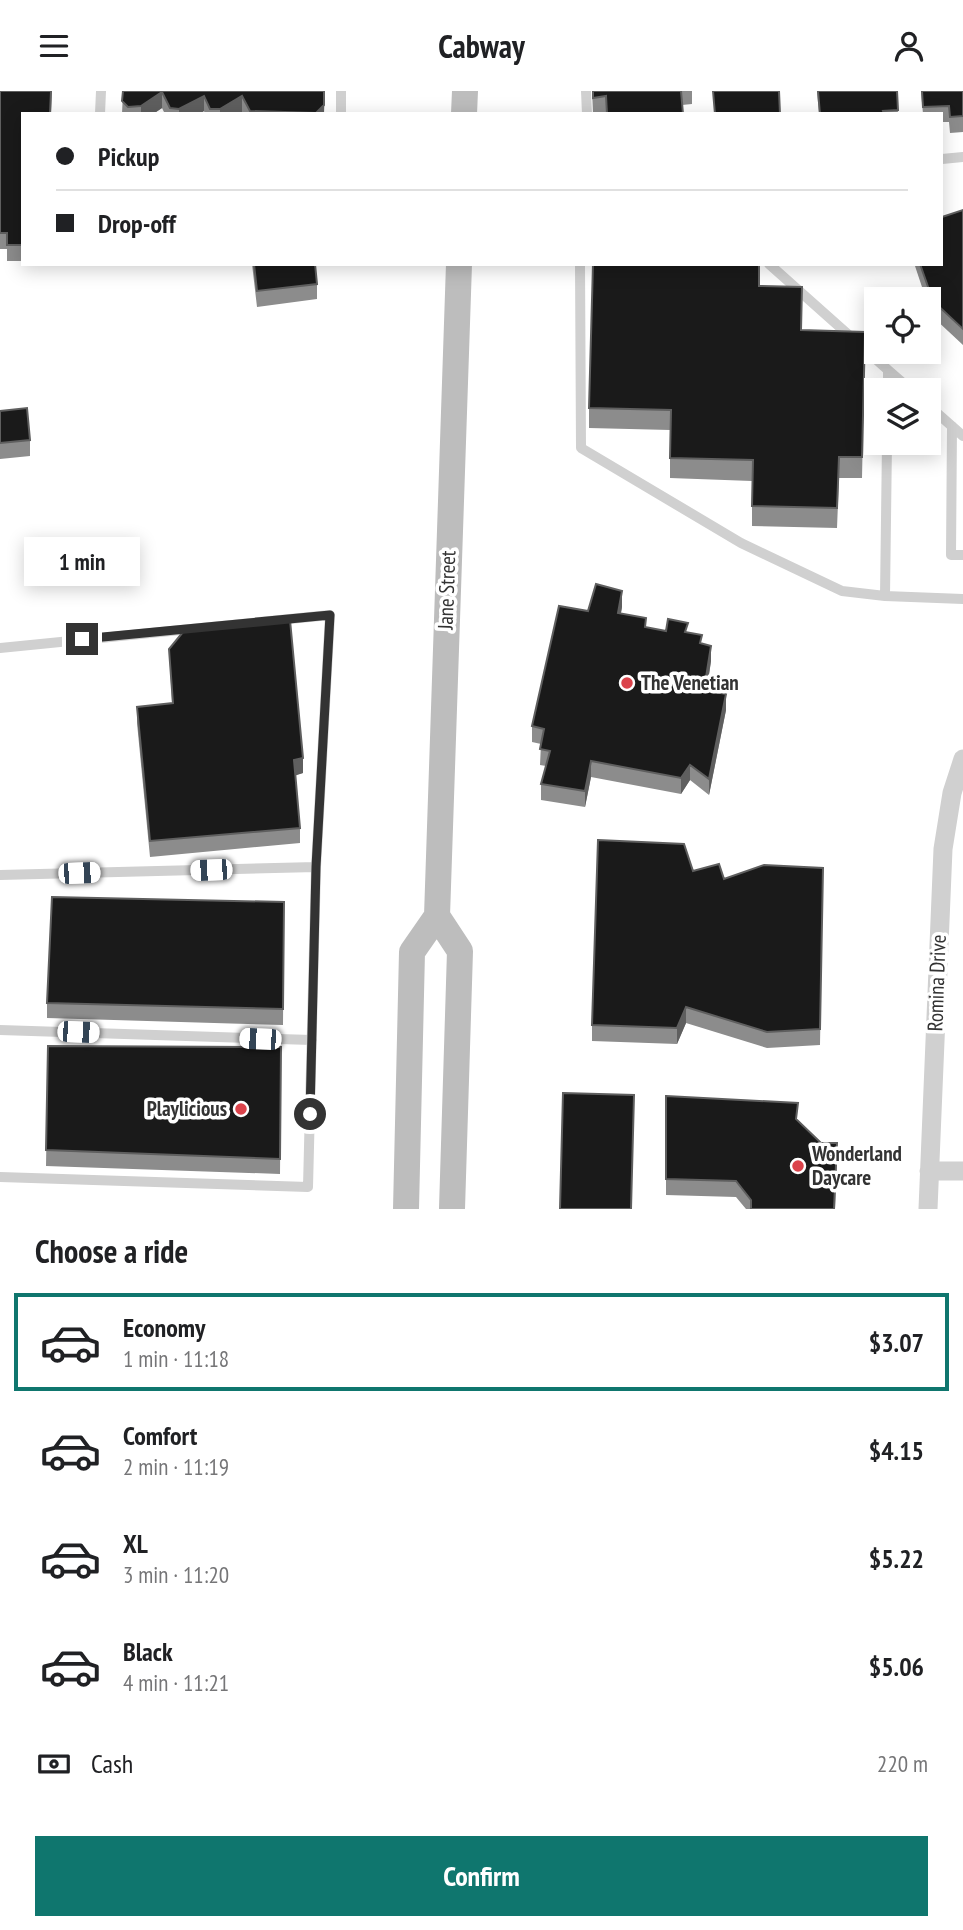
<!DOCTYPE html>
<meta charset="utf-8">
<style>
:root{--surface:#fff;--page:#f2f2f2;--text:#202124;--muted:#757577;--line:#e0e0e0;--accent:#0f766e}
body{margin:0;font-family:"PT Sans Narrow",sans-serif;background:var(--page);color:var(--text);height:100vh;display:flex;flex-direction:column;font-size:26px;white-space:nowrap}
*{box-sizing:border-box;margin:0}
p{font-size:23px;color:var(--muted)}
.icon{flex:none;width:38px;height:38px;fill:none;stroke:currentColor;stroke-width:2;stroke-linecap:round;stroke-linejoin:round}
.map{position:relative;height:1118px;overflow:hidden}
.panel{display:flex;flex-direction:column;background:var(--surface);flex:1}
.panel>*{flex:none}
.guide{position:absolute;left:21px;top:21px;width:922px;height:154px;border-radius:0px;box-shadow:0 4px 18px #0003;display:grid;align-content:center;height:154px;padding:0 35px;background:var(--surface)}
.fabs{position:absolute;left:864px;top:196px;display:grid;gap:14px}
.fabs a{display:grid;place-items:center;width:77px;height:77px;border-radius:0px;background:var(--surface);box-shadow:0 4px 18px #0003;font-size:35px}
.end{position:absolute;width:32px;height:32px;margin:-16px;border:9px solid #333;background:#fff;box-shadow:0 0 0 4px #fff}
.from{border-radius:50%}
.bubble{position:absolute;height:49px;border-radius:0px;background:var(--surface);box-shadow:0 4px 18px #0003;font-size:23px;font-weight:600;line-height:49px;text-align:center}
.car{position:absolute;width:21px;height:42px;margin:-21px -10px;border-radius:9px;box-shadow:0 0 5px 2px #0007;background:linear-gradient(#fff 24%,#345 0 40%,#fff 0 76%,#345 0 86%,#fff 0)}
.guide b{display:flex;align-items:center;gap:24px;height:66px;font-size:26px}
.guide b+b{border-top:2px solid var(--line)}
.guide i{width:18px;height:18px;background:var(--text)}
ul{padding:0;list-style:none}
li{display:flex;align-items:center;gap:21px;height:98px;margin:0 14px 10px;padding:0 21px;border:4px solid transparent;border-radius:0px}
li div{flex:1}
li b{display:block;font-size:26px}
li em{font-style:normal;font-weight:600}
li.active{border-color:var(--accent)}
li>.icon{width:63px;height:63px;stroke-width:1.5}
h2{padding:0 35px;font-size:32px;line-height:84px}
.pay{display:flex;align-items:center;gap:18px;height:77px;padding:0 35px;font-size:26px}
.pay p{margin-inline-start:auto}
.primary-button{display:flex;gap:14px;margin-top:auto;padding:14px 35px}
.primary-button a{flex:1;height:80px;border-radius:0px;background:var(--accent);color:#fff;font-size:28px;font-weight:600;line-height:80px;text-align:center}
header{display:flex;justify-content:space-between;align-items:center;height:91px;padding:0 35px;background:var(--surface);font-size:32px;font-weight:600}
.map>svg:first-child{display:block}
</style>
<header><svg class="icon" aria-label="menu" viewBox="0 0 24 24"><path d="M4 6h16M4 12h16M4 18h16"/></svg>Cabway<svg class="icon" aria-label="person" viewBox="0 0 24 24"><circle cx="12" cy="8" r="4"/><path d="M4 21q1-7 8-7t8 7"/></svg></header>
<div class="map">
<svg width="963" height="1118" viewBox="0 0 963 1118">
<rect width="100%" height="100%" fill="#fff"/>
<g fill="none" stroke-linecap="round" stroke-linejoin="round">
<path stroke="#d0d0d0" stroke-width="10" d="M 586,0 L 587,23
M 100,23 L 101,0
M 341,23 L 341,0
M 942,68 L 963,66
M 580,173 L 581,357 L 741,452 L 842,500 L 885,505 L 963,508
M 769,173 L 888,279 L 888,299
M 888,279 L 911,299
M 929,315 L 963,345
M 952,335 L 951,464 L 963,464
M 885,505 L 887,352
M 0,557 L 330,524 L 316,776
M 0,784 L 316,776 L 308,1096 L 0,1086
M 0,939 L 312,949"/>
<path stroke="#d0d0d0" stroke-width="19" d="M 929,1080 L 963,1080
M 928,1118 L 943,758 L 952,702 L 963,668"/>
<path stroke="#bdbdbd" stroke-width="26" d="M 464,23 L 465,0
M 437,825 L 460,860 L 452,1118
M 406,1118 L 412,861 L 437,825 L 459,173"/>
</g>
<path fill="#8c8c8c" d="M 0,0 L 52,0 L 51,23 L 23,23 L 23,170 L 7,170 L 7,158 L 0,158 Z
M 123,0 L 325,0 L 324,23 L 243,23 L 242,21 L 239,23 L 205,23 L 204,20 L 199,23 L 165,23 L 162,17 L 153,23 L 122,23 Z
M 592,0 L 692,0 L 692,13 L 682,14 L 683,23 L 606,23 L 606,21 L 593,22 Z
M 817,0 L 897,0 L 898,23 L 819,23 Z
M 921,0 L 963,0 L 963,41 L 950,42 L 949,31 L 942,31 L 942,23 L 923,23 Z
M 963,119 L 963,254 L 933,226 L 929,216 L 929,208 L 926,208 L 915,175 L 915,173 L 942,173 Z
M 252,173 L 315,173 L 317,193 L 317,208 L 257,216 Z
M 759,195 L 802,239 L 865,241 L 862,387 L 839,387 L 837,437 L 752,435 L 752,390 L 670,387 L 670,339 L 589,337 L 589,317 Z
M 0,320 L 30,349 L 30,365 L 0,368 Z
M 622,516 L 621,522 L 646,536 L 666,540 L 688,541 L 702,553 L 711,570 L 707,599 L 726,619 L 709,704 L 690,689 L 681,703 L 591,686 L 585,716 L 541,709 L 541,693 L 546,675 L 540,674 L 541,653 L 532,651 L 532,635 L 588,520 Z
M 169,558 L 303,682 L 295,684 L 300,737 L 300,752 L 150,766 L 137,632 L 137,616 L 172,612 Z
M 823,777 L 820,954 L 767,957 L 686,932 L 677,953 L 592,950 L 592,934 L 693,780 L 724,788 Z
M 284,811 L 283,934 L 47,927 L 47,912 Z
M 48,955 L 281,956 L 280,1083 L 46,1075 Z
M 666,1005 L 798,1029 L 837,1067 L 835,1118 L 746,1118 L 736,1106 L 666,1104 Z"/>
<path fill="#5f5f5f" d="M 324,0 L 324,23 L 316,23 L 316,22 Z
M 162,1 L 162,17 L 153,23 L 141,23 L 141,15 Z
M 204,5 L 204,20 L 199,23 L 179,23 L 179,18 Z
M 242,5 L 242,21 L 239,23 L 220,23 L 220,18 Z
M 622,500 L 622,516 L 618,537 L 618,522 Z
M 711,555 L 711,570 L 704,614 L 704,599 Z
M 726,603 L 726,619 L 709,704 L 709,688 Z
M 303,667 L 303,682 L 294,685 L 294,669 Z
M 591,670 L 591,686 L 585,716 L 585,700 Z
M 690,674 L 690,689 L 681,703 L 681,687 Z
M 686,916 L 686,932 L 677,953 L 677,937 Z"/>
<path fill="#1a1a1a" stroke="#5f5f5f" stroke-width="2" d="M 0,0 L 51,0 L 50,23 L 23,23 L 23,154 L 7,154 L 7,142 L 0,142 Z
M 123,0 L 324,0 L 324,14 L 316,22 L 250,20 L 242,5 L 220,18 L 210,18 L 204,5 L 179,18 L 170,17 L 162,1 L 141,15 L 128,16 L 122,10 Z
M 593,0 L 681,0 L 683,23 L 607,23 L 606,5 L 593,7 Z
M 713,0 L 779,0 L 780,23 L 715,23 Z
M 818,0 L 897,0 L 898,19 L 883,20 L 884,23 L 820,23 Z
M 922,0 L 963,0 L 963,25 L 950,26 L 949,15 L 923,16 Z
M 963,119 L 963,238 L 933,210 L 920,173 L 942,173 L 942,126 Z
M 254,173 L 315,173 L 317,193 L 257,200 Z
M 593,173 L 759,173 L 759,195 L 802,196 L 801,239 L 865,241 L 862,366 L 839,366 L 837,417 L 752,415 L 753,369 L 670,367 L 671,319 L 589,317 Z
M 27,317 L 30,349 L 0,352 L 0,320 Z
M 596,493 L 622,500 L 618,522 L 646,527 L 645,536 L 666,540 L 668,528 L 688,532 L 685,541 L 702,544 L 700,552 L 711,555 L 704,599 L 726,603 L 709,688 L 690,674 L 681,687 L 591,670 L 585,700 L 541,693 L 550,660 L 540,658 L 544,638 L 532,635 L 559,515 L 588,520 Z
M 290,529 L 303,667 L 294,669 L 300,737 L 150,750 L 137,616 L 173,612 L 169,558 L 183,541 Z
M 598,749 L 684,753 L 693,780 L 719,773 L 724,788 L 764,774 L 823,777 L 820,938 L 767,941 L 686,916 L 677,937 L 592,934 Z
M 52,806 L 284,811 L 283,918 L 47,912 Z
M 48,955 L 281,956 L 280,1068 L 46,1059 Z
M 563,1002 L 634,1004 L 631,1118 L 560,1118 Z
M 666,1005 L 798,1012 L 796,1028 L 821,1052 L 837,1052 L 834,1118 L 751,1118 L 751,1109 L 736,1090 L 666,1088 Z"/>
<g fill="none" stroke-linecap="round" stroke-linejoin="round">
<path stroke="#333" stroke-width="9" d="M 82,548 L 330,524 L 316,776 L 310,1023"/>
</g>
<g fill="#db434b" stroke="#fff" stroke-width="2.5">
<circle cx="627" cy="592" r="7"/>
<circle cx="241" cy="1018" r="7"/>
<circle cx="798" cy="1075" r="7"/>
</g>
<g text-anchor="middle" stroke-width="7" stroke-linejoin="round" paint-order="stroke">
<g font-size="21" fill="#333" stroke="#fff">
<text transform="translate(447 499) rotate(-88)" y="7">Jane Street</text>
<text transform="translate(937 892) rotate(-88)" y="7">Romina Drive</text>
</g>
<g font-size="21" font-weight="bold" fill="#333" stroke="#fff" text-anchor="start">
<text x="641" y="599">The Venetian</text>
<text x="227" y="1025" text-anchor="end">Playlicious</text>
<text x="812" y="1070">Wonderland<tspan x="812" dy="24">Daycare</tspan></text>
</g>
</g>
</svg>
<div class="fabs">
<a><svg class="icon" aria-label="locate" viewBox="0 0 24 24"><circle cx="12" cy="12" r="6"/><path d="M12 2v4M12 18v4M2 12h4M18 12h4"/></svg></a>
<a><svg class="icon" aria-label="layers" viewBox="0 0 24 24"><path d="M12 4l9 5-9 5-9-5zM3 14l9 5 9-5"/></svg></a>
</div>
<i class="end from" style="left:310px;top:1023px"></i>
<i class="end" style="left:82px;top:548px"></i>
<div class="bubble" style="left:24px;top:446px;width:116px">1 min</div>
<i class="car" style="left:211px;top:779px;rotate:268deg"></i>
<i class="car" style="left:79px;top:782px;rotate:88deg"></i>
<i class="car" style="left:78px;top:941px;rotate:92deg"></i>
<i class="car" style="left:260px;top:948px;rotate:272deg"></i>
<div class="guide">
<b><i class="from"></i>Pickup</b>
<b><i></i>Drop-off</b>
</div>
</div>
<section class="panel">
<h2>Choose a ride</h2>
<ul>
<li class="active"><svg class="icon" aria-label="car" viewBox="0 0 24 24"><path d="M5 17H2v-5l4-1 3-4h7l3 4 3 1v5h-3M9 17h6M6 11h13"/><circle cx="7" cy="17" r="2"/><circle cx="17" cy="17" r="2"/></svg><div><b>Economy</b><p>1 min · 11:18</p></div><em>$3.07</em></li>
<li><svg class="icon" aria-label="car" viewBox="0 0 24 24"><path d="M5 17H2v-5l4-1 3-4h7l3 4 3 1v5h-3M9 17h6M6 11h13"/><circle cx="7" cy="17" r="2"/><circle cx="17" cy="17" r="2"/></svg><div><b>Comfort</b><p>2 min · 11:19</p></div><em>$4.15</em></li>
<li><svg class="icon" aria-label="car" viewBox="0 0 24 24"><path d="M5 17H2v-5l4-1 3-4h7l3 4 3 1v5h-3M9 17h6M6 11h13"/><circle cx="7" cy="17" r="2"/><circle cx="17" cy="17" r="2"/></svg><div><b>XL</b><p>3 min · 11:20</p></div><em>$5.22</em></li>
<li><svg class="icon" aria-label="car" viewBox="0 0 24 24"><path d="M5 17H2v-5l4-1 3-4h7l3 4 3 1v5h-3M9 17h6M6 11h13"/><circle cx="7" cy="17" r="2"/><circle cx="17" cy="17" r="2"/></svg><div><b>Black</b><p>4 min · 11:21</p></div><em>$5.06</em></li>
</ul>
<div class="pay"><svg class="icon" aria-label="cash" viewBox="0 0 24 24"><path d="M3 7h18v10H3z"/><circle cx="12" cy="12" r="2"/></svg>Cash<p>220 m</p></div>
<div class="primary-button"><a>Confirm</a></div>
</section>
